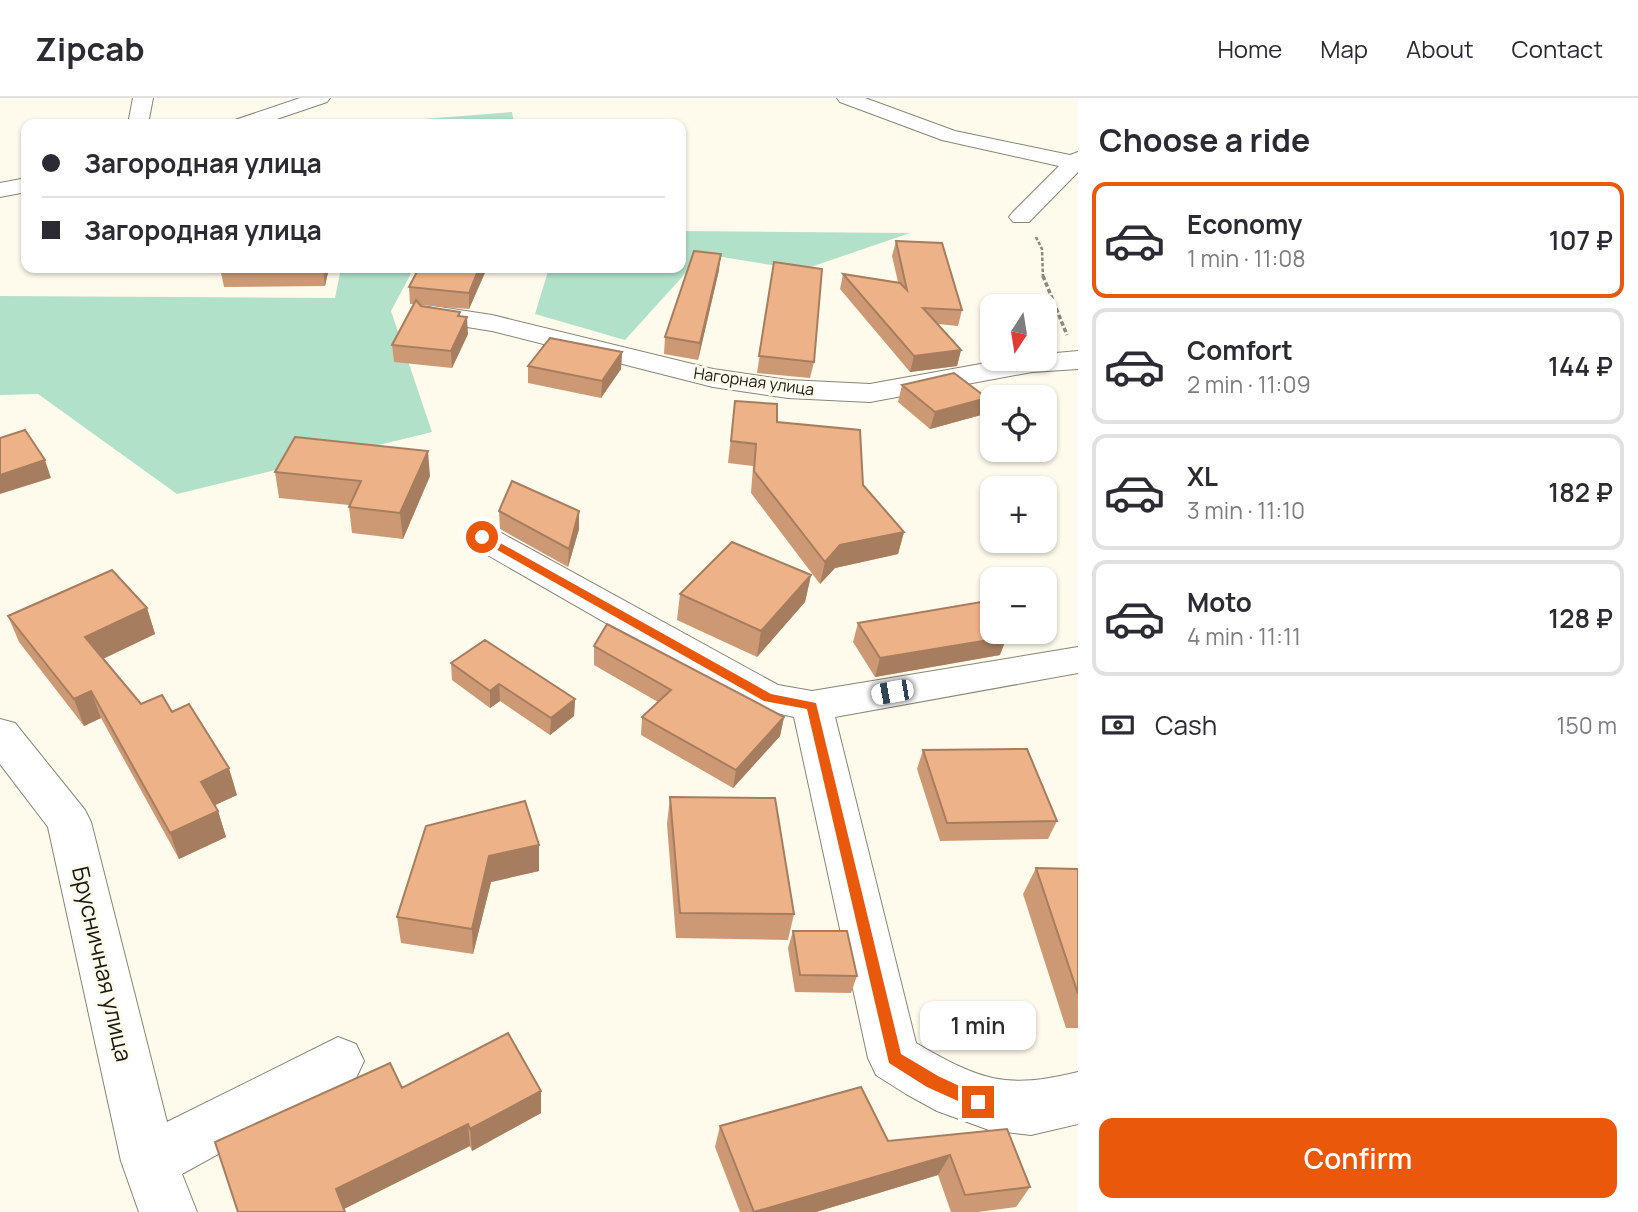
<!DOCTYPE html>
<meta charset="utf-8">
<style>
:root{--surface:#fff;--page:#f2f2f3;--text:#2b2b33;--muted:#7c7c81;--line:#e1e1e2;--accent:#ea580c}
body{margin:0;font-family:Manrope,sans-serif;background:var(--page);color:var(--text);height:100vh;display:flex;flex-direction:column;font-size:26px;white-space:nowrap}
*{box-sizing:border-box;margin:0}
p{font-size:23px;color:var(--muted)}
.icon{flex:none;width:38px;height:38px;fill:none;stroke:currentColor;stroke-width:2;stroke-linecap:round;stroke-linejoin:round}
.map{position:relative;flex:1;overflow:hidden}
.side{display:flex;flex-direction:column;background:var(--surface);width:560px}
.side>*{flex:none}
.top-card{position:absolute;left:21px;top:21px;width:665px;height:154px;border-radius:14px;box-shadow:0 2px 5px #0004;display:grid;align-content:center;height:154px;padding:0 21px;background:var(--surface)}
.needle{width:46px;rotate:192deg}
.fabs{position:absolute;left:980px;top:196px;display:grid;gap:14px}
.fabs a{display:grid;place-items:center;width:77px;height:77px;border-radius:14px;background:var(--surface);box-shadow:0 2px 5px #0004;font-size:35px}
.end{position:absolute;width:32px;height:32px;margin:-16px;border:9px solid #ea580c;background:#fff;box-shadow:0 0 0 4px #fff}
.from{border-radius:50%}
.bubble{position:absolute;height:49px;border-radius:14px;background:var(--surface);box-shadow:0 2px 5px #0004;font-size:23px;font-weight:600;line-height:49px;text-align:center}
.car{position:absolute;width:21px;height:42px;margin:-21px -10px;border-radius:9px;box-shadow:0 0 5px 2px #0007;background:linear-gradient(#fff 24%,#345 0 40%,#fff 0 76%,#345 0 86%,#fff 0)}
.top-card b{display:flex;align-items:center;gap:24px;height:66px;font-size:26px}
.top-card b+b{border-top:2px solid var(--line)}
.top-card i{width:18px;height:18px;background:var(--text)}
ul{padding:0;list-style:none}
li{display:flex;align-items:center;gap:21px;height:116px;margin:0 14px 10px;padding:0 7px;border:4px solid var(--line);border-radius:14px}
li div{flex:1}
li b{display:block;font-size:26px}
li em{font-style:normal;font-weight:600}
li.current{border-color:var(--accent)}
li>.icon{width:63px;height:63px;stroke-width:1.5}
h2{padding:0 21px;font-size:32px;line-height:84px}
.pay{display:flex;align-items:center;gap:18px;height:77px;padding:0 21px;font-size:26px}
.pay p{margin-inline-start:auto}
.cta{display:flex;gap:14px;margin-top:auto;padding:14px 21px}
.cta a{flex:1;height:80px;border-radius:14px;background:var(--accent);color:#fff;font-size:28px;font-weight:600;line-height:80px;text-align:center}
header{display:flex;align-items:center;gap:42px;box-sizing:border-box;height:98px;padding:0 35px;background:var(--surface);border-bottom:2px solid var(--line)}
header strong{font-size:33px}
nav{display:flex;gap:38px;margin-inline-start:auto;font-size:24px}
main{display:flex;flex:1;min-height:0}
.map>svg:first-child{display:block}
</style>
<header>
<strong>Zipcab</strong>
<nav><a>Home</a><a>Map</a><a>About</a><a>Contact</a></nav>
</header>
<main>
<div class="map">
<svg width="1078" height="1114" viewBox="0 0 1078 1114">
<rect width="100%" height="100%" fill="#fefaec"/>
<path fill="#b2e1ca" d="M 512,14 L 514,26 L 371,26 L 372,25 Z
M 681,133 L 910,135 L 802,172 L 703,156 L 625,242 L 535,216 L 549,170 L 681,170 Z
M 341,170 L 414,170 L 391,213 L 432,334 L 177,396 L 38,296 L 0,297 L 0,198 L 335,200 Z"/>
<g fill="none" stroke-linecap="round" stroke-linejoin="round">
<defs>
<path id="minor" d="M 133,0 L 153,0 L 148,26 L 128,26 Z
M 300,0 L 330,0 L 327,4 L 262,26 L 232,26 L 235,22 Z
M 837,0 L 865,0 L 955,33 L 1070,57 L 1078,54 L 1078,74 L 1029,124 L 1013,124 L 1009,119 L 1013,114 L 1059,68 L 942,42 L 840,4 Z
M 26,80 L 26,94 L 0,99 L 0,85 Z
M 433,208 L 492,217 L 713,271 L 788,282 L 870,286 L 1008,261 L 1045,261 L 1045,256 L 1078,253 L 1078,271 L 1032,274 L 870,304 L 788,300 L 713,289 L 492,233 L 423,222 L 419,216 L 423,210 Z
M 482,428 L 494,431 L 778,587 L 812,593 L 1078,549 L 1078,575 L 835,619 L 916,945 C 980,982 1005,992 1078,974 L 1078,1026 L 1031,1037 L 989,1032 L 937,1013 L 906,996 L 876,977 L 868,960 L 794,619 L 754,610 L 470,447 L 465,439 L 470,431 Z
M 0,621 L 15,625 L 85,712 L 91,724 L 167,1024 L 338,939 L 356,946 L 364,963 L 356,980 L 182,1076 L 197,1114 L 139,1114 L 121,1063 L 48,729 L 0,666 Z"/>
</defs>
<use href="#minor" stroke="#8a8476" stroke-width="2"/>
<path stroke="#8b887e" stroke-width="2.5" stroke-dasharray="3.5 2" stroke-linecap="butt" d="M 1036,139 L 1042,151 L 1043,180"/>
<path stroke="#8b887e" stroke-width="3.5" stroke-dasharray="4.5 2.5" stroke-linecap="butt" d="M 1043,178 L 1067,237"/>
<use href="#minor" fill="#fff" fill-rule="evenodd"/>
</g>
<path fill="#cc9974" d="M 896,143 L 962,212 L 958,228 L 938,226 L 961,252 L 957,268 L 910,274 L 840,191 L 843,176 L 898,184 L 892,158 Z
M 774,164 L 814,264 L 810,280 L 757,275 Z
M 220,170 L 329,170 L 325,188 L 224,189 Z
M 487,170 L 469,211 L 420,207 L 421,208 L 460,214 L 460,219 L 468,236 L 452,270 L 394,264 L 392,247 L 414,206 L 410,206 L 409,189 Z
M 719,172 L 698,262 L 664,256 L 665,239 Z
M 622,254 L 621,271 L 601,300 L 528,285 L 528,268 Z
M 902,287 L 981,317 L 930,331 L 898,304 Z
M 735,303 L 777,324 L 863,387 L 904,434 L 898,456 L 835,470 L 820,486 L 751,395 L 753,368 L 728,365 Z
M 275,374 L 430,378 L 403,441 L 352,435 L 349,409 L 349,407 L 279,400 Z
M 499,413 L 579,413 L 579,431 L 568,469 L 500,431 Z
M 811,477 L 805,504 L 757,559 L 677,522 L 680,496 Z
M 147,510 L 155,536 L 103,561 L 141,606 L 172,614 L 237,697 L 215,707 L 218,713 L 226,739 L 179,761 L 101,620 L 84,628 L 19,544 L 8,518 Z
M 858,525 L 1000,557 L 875,579 L 853,544 Z
M 594,548 L 784,619 L 780,638 L 733,690 L 641,637 L 642,619 L 658,604 L 594,567 Z
M 451,565 L 575,601 L 574,618 L 550,637 L 500,603 L 490,610 L 452,582 Z
M 923,652 L 1057,723 L 1048,741 L 940,743 L 917,671 Z
M 670,699 L 794,816 L 788,842 L 676,840 L 667,726 Z
M 426,728 L 539,773 L 491,784 L 473,856 L 401,845 L 397,819 Z
M 1036,770 L 1078,771 L 1078,930 L 1066,930 L 1023,796 Z
M 793,833 L 857,878 L 851,895 L 795,894 L 788,850 Z
M 541,993 L 541,1015 L 472,1053 L 470,1048 L 343,1111 L 238,1114 Z
M 720,1028 L 888,1043 L 1007,1031 L 1030,1089 L 1016,1109 L 978,1114 L 951,1114 L 938,1077 L 816,1114 L 740,1114 L 715,1049 Z"/>
<path fill="#a67d5e" d="M 721,156 L 719,172 L 698,262 L 700,245 Z
M 323,170 L 329,170 L 325,188 Z
M 479,170 L 487,170 L 469,211 L 469,195 Z
M 467,219 L 468,236 L 452,270 L 451,253 Z
M 961,252 L 957,268 L 910,274 L 914,258 Z
M 622,254 L 621,271 L 601,300 L 602,283 Z
M 987,300 L 981,317 L 930,331 L 935,314 Z
M 428,353 L 430,378 L 403,441 L 400,415 Z
M 45,362 L 51,380 L 0,396 L 0,377 Z
M 579,413 L 579,431 L 568,469 L 569,451 Z
M 904,434 L 898,456 L 835,470 L 820,486 L 825,464 L 840,447 Z
M 811,477 L 805,504 L 757,559 L 761,533 Z
M 147,510 L 155,536 L 94,565 L 85,539 Z
M 1007,539 L 1000,557 L 875,579 L 880,560 Z
M 499,586 L 500,603 L 490,610 L 490,593 Z
M 91,593 L 101,620 L 84,628 L 74,601 Z
M 575,601 L 574,618 L 550,637 L 551,620 Z
M 784,619 L 780,638 L 733,690 L 736,672 Z
M 229,670 L 237,697 L 209,710 L 201,684 Z
M 218,713 L 226,739 L 179,761 L 170,735 Z
M 539,747 L 539,773 L 491,784 L 473,856 L 472,831 L 489,758 Z
M 541,993 L 541,1015 L 472,1053 L 470,1031 Z
M 468,1026 L 470,1048 L 342,1112 L 336,1091 Z
M 950,1057 L 938,1077 L 816,1114 L 756,1114 Z"/>
<path fill="#edb287" stroke="#a67d5e" stroke-width="2" d="M 896,143 L 942,145 L 962,212 L 923,210 L 961,252 L 914,258 L 843,176 L 900,185 L 907,192 Z
M 694,153 L 721,156 L 700,245 L 665,239 Z
M 774,164 L 822,171 L 814,264 L 759,258 Z
M 419,170 L 479,170 L 469,195 L 409,189 Z
M 416,202 L 421,208 L 460,214 L 458,218 L 467,219 L 451,253 L 392,247 Z
M 550,240 L 622,254 L 602,283 L 528,268 Z
M 954,275 L 987,300 L 935,314 L 902,287 Z
M 735,303 L 777,306 L 777,324 L 860,332 L 863,387 L 904,434 L 840,447 L 825,464 L 754,373 L 756,346 L 731,343 Z
M 25,332 L 45,362 L 0,377 L 0,340 Z
M 295,339 L 428,353 L 400,415 L 349,409 L 361,383 L 275,374 Z
M 512,383 L 579,413 L 569,451 L 499,413 Z
M 732,444 L 811,477 L 761,533 L 680,496 Z
M 112,472 L 147,510 L 85,539 L 141,606 L 162,597 L 172,614 L 189,606 L 229,670 L 201,684 L 218,713 L 170,735 L 91,593 L 74,601 L 8,518 Z
M 981,504 L 992,519 L 992,534 L 1003,534 L 1007,539 L 880,560 L 858,525 Z
M 607,526 L 784,619 L 736,672 L 642,619 L 671,592 L 594,548 Z
M 485,542 L 575,601 L 551,620 L 499,586 L 490,593 L 451,565 Z
M 1027,651 L 1057,723 L 947,725 L 923,652 Z
M 670,699 L 775,700 L 794,816 L 680,815 Z
M 525,703 L 539,747 L 489,758 L 472,831 L 397,819 L 426,728 Z
M 1036,770 L 1078,771 L 1078,896 Z
M 793,833 L 847,833 L 857,878 L 800,877 Z
M 508,935 L 541,993 L 470,1031 L 468,1026 L 336,1091 L 345,1114 L 238,1114 L 215,1044 L 390,965 L 402,990 Z
M 861,989 L 888,1043 L 1007,1031 L 1030,1089 L 965,1097 L 950,1057 L 754,1114 L 720,1028 Z"/>
<path fill="#ea580c" d="M 478,437 L 486,437 L 771,596 L 816,605 L 901,956 L 938,978 L 983,999 L 983,1010 L 978,1012 L 927,989 L 889,965 L 807,611 L 764,603 L 478,441 Z"/>
<g text-anchor="middle" stroke-width="6" stroke-linejoin="round" paint-order="stroke">
<g font-size="16" fill="#1b1913" stroke="#fefaec">
<text transform="translate(754 283) rotate(8)" y="6">Нагорная улица</text>
</g>
<g font-size="23" fill="#1b1913" stroke="#fefaec">
<text transform="translate(102 866) rotate(77)" y="8">Брусничная улица</text>
</g>
</g>
</svg>
<div class="fabs">
<a><svg class="needle" viewBox="-14 -14 28 28"><path d="M0-13l5 13h-10z" fill="#e53935"/><path d="M0 13l5-13h-10z" fill="#7c7c81"/></svg></a>
<a><svg class="icon" aria-label="locate" viewBox="0 0 24 24"><circle cx="12" cy="12" r="6"/><path d="M12 2v4M12 18v4M2 12h4M18 12h4"/></svg></a>
<a>+</a>
<a>−</a>
</div>
<i class="end from" style="left:482px;top:439px"></i>
<i class="end" style="left:978px;top:1004px"></i>
<div class="bubble" style="left:920px;top:903px;width:116px">1 min</div>
<i class="car" style="left:892px;top:594px;rotate:260deg"></i>
<div class="top-card">
<b><i class="from"></i>Загородная улица</b>
<b><i></i>Загородная улица</b>
</div>
</div>
<section class="side">
<h2>Choose a ride</h2>
<ul>
<li class="current"><svg class="icon" aria-label="car" viewBox="0 0 24 24"><path d="M5 17H2v-5l4-1 3-4h7l3 4 3 1v5h-3M9 17h6M6 11h13"/><circle cx="7" cy="17" r="2"/><circle cx="17" cy="17" r="2"/></svg><div><b>Economy</b><p>1 min · 11:08</p></div><em>107 ₽</em></li>
<li><svg class="icon" aria-label="car" viewBox="0 0 24 24"><path d="M5 17H2v-5l4-1 3-4h7l3 4 3 1v5h-3M9 17h6M6 11h13"/><circle cx="7" cy="17" r="2"/><circle cx="17" cy="17" r="2"/></svg><div><b>Comfort</b><p>2 min · 11:09</p></div><em>144 ₽</em></li>
<li><svg class="icon" aria-label="car" viewBox="0 0 24 24"><path d="M5 17H2v-5l4-1 3-4h7l3 4 3 1v5h-3M9 17h6M6 11h13"/><circle cx="7" cy="17" r="2"/><circle cx="17" cy="17" r="2"/></svg><div><b>XL</b><p>3 min · 11:10</p></div><em>182 ₽</em></li>
<li><svg class="icon" aria-label="car" viewBox="0 0 24 24"><path d="M5 17H2v-5l4-1 3-4h7l3 4 3 1v5h-3M9 17h6M6 11h13"/><circle cx="7" cy="17" r="2"/><circle cx="17" cy="17" r="2"/></svg><div><b>Moto</b><p>4 min · 11:11</p></div><em>128 ₽</em></li>
</ul>
<div class="pay"><svg class="icon" aria-label="cash" viewBox="0 0 24 24"><path d="M3 7h18v10H3z"/><circle cx="12" cy="12" r="2"/></svg>Cash<p>150 m</p></div>
<div class="cta"><a>Confirm</a></div>
</section>
</main>
